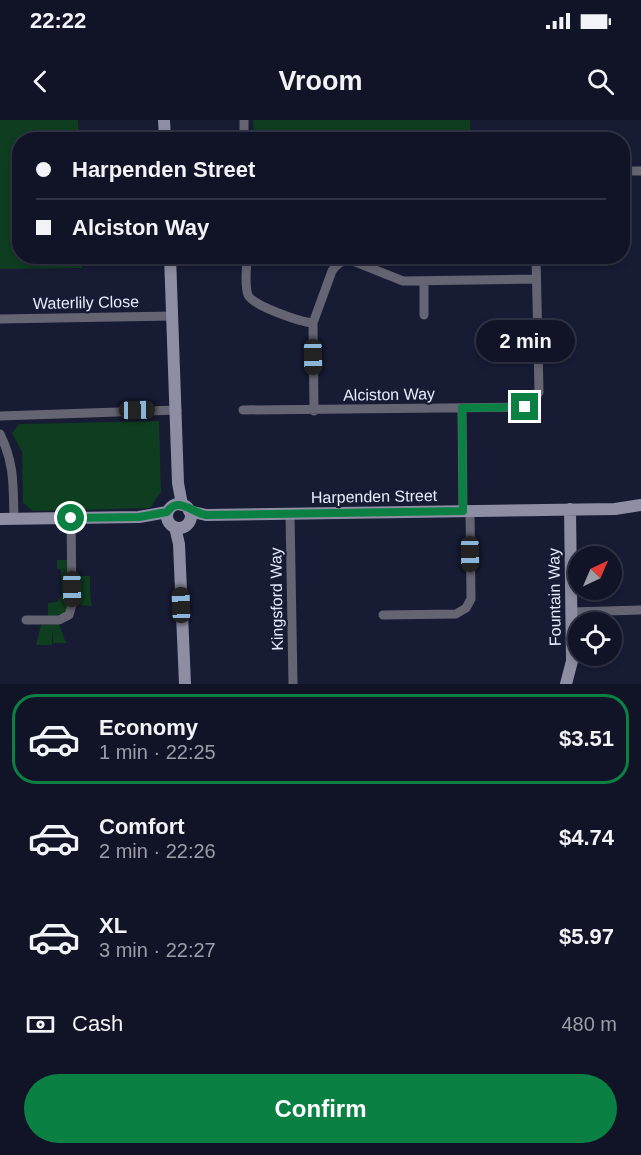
<!DOCTYPE html>
<meta charset="utf-8">
<style>
:root{--surface:#111427;--page:#1e2133;--text:#f1f3f6;--muted:#9c9ea7;--line:#303344;--accent:#0b8043}
body{margin:0;font-family:Helvetica,sans-serif;background:var(--page);color:var(--text);height:100vh;display:flex;flex-direction:column;font-size:22px;white-space:nowrap}
*{box-sizing:border-box;margin:0}
p{font-size:20px;color:var(--muted)}
.icon{flex:none;width:33px;height:33px;fill:none;stroke:currentColor;stroke-width:2;stroke-linecap:round;stroke-linejoin:round}
.map{position:relative;height:564px;overflow:hidden}
.side{display:flex;flex-direction:column;background:var(--surface);flex:1}
.side>*{flex:none}
.banner{position:absolute;left:12px;top:12px;width:618px;height:132px;border-radius:24px;box-shadow:0 3px 9px #0003,0 0 0 2px var(--line);display:grid;align-content:center;height:132px;padding:0 24px;background:var(--surface)}
.needle{width:39px;rotate:44deg}
.controls{position:absolute;left:568px;top:426px;display:grid;gap:12px}
.controls a{display:grid;place-items:center;width:54px;height:54px;border-radius:50%;background:var(--surface);box-shadow:0 3px 9px #0003,0 0 0 2px var(--line);font-size:30px}
.end{position:absolute;width:27px;height:27px;margin:-14px;border:8px solid #0b8043;background:#fff;box-shadow:0 0 0 3px #fff}
.from{border-radius:50%}
.bubble{position:absolute;height:42px;border-radius:21px;background:var(--surface);box-shadow:0 3px 9px #0003,0 0 0 2px var(--line);font-size:20px;font-weight:700;line-height:42px;text-align:center}
.car{position:absolute;width:18px;height:36px;margin:-18px -9px;border-radius:8px;box-shadow:0 0 4px 2px #0007;background:linear-gradient(#222 24%,#8ab4d8 0 40%,#222 0 76%,#8ab4d8 0 86%,#222 0)}
.banner b{display:flex;align-items:center;gap:21px;height:57px;font-size:22px}
.banner b+b{border-top:2px solid var(--line)}
.banner i{width:15px;height:15px;background:var(--text)}
ul{padding:10px 0 0;list-style:none}
li{display:flex;align-items:center;gap:18px;height:90px;margin:0 12px 9px;padding:0 12px;border:3px solid transparent;border-radius:24px}
li div{flex:1}
li b{display:block;font-size:22px}
li em{font-style:normal;font-weight:700}
li.current{border-color:var(--accent)}
li>.icon{width:54px;height:54px;stroke-width:1.5}
.pay{display:flex;align-items:center;gap:15px;height:66px;padding:0 24px;font-size:22px}
.pay p{margin-inline-start:auto}
.cta{display:flex;gap:12px;margin-top:auto;padding:12px 24px}
.cta a{flex:1;height:69px;border-radius:36px;background:var(--accent);color:#fff;font-size:24px;font-weight:700;line-height:69px;text-align:center}
.status{display:flex;justify-content:space-between;align-items:center;height:42px;padding:0 30px;background:var(--surface);direction:ltr}
.status svg{height:16px;fill:currentColor}
header{display:flex;justify-content:space-between;align-items:center;height:78px;padding:0 24px;background:var(--surface);font-size:27px;font-weight:700}
.map>svg:first-child{display:block}
</style>
<div class="status"><b>22:22</b><svg viewBox="0 0 49 12"><path d="M0 12V9h3v3zM5 12V6h3v6zM10 12V3h3v9zM15 12V0h3v12zM26 1h20v11H26zM47 4h2v5h-2z"/></svg></div>
<header><svg class="icon" aria-label="back" viewBox="0 0 24 24"><path d="M15 5l-7 7 7 7"/></svg>Vroom<svg class="icon" aria-label="search" viewBox="0 0 24 24"><circle cx="10" cy="10" r="6"/><path d="M15 15l6 6"/></svg></header>
<div class="map">
<svg width="641" height="564" viewBox="0 0 641 564">
<rect width="100%" height="100%" fill="#171b34"/>
<path fill="#0e3d1f" d="M 0,0 L 78,0 L 79,19 L 20,20 L 20,136 L 82,137 L 82,148 L 0,149 Z
M 253,0 L 470,0 L 470,19 L 254,19 Z
M 159,301 L 161,372 L 150,388 L 33,391 L 23,383 L 22,332 L 12,313 L 19,304 Z
M 57,440 L 67,440 L 68,486 L 65,493 L 48,497 L 48,483 L 57,482 L 62,475 L 61,449 L 57,449 Z
M 76,456 L 90,456 L 90,473 L 93,473 L 90,474 L 92,486 L 76,485 Z
M 59,504 L 66,523 L 53,523 L 52,510 L 52,525 L 36,525 L 41,505 Z"/>
<g fill="none" stroke-linecap="round" stroke-linejoin="round">
<path stroke="#656472" stroke-width="9" d="M 244,0 L 244,20
M 122,16 L 165,16
M 622,51 L 641,51
M 247,136 C 247,148 244,164 248,175 C 253,186 301,202 313,203
M 424,161 L 424,195
M 0,199 L 173,196
M 462,288 L 463,391
M 243,290 L 525,287 L 534,281 L 539,272 L 536,136
M 314,291 L 313,203 L 332,151 C 338,143 342,140 353,141 L 403,161 L 536,159
M 0,296 L 177,290
M 0,314 C 15,344 13,367 14,399
M 290,394 L 293,564
M 571,492 L 641,490
M 383,495 L 456,494 L 466,488 L 471,479 L 470,390
M 26,500 L 59,500 L 69,495 L 72,485 L 71,398"/>
<path stroke="#8d8da3" stroke-width="12" d="M 164,0 L 165,20
M 170,136 L 178,363 L 182,385
M167 396a12 12 0 1 1 24 0a12 12 0 1 1-24 0Z
M 189,391 L 206,395 L 615,389 L 641,385
M 0,399 L 139,397 L 167,392
M 175,407 L 179,424 L 185,564
M 566,564 L 572,541 L 570,389"/>
</g>
<g fill="none" stroke-linecap="round" stroke-linejoin="round">
<path stroke="#0b8043" stroke-width="8" d="M 71,398 L 139,397 L 167,392 C 178,376 191,392 206,395 L 463,391 L 462,288 L 525,287"/>
</g>
<g text-anchor="middle" stroke-width="4.5" stroke-linejoin="round" paint-order="stroke">
<g font-size="16" fill="#e8ecfd" stroke="#171b34">
<text transform="translate(86 182) rotate(-1)" y="6">Waterlily Close</text>
<text transform="translate(389 274) rotate(-1)" y="6">Alciston Way</text>
<text transform="translate(374 376) rotate(-1)" y="6">Harpenden Street</text>
<text transform="translate(554 477) rotate(-91)" y="6">Fountain Way</text>
<text transform="translate(276 479) rotate(-91)" y="6">Kingsford Way</text>
</g>
</g>
</svg>
<div class="controls">
<a><svg class="needle" viewBox="-14 -14 28 28"><path d="M0-13l5 13h-10z" fill="#e53935"/><path d="M0 13l5-13h-10z" fill="#9c9ea7"/></svg></a>
<a><svg class="icon" aria-label="locate" viewBox="0 0 24 24"><circle cx="12" cy="12" r="6"/><path d="M12 2v4M12 18v4M2 12h4M18 12h4"/></svg></a>
</div>
<i class="end from" style="left:71px;top:398px"></i>
<i class="end" style="left:525px;top:287px"></i>
<div class="bubble" style="left:476px;top:200px;width:99px">2 min</div>
<i class="car" style="left:313px;top:237px;rotate:179deg"></i>
<i class="car" style="left:137px;top:290px;rotate:89deg"></i>
<i class="car" style="left:470px;top:434px;rotate:179deg"></i>
<i class="car" style="left:72px;top:469px;rotate:179deg"></i>
<i class="car" style="left:181px;top:485px;rotate:358deg"></i>
<div class="banner">
<b><i class="from"></i>Harpenden Street</b>
<b><i></i>Alciston Way</b>
</div>
</div>
<section class="side">
<ul>
<li class="current"><svg class="icon" aria-label="car" viewBox="0 0 24 24"><path d="M5 17H2v-5l4-1 3-4h7l3 4 3 1v5h-3M9 17h6M6 11h13"/><circle cx="7" cy="17" r="2"/><circle cx="17" cy="17" r="2"/></svg><div><b>Economy</b><p>1 min · 22:25</p></div><em>$3.51</em></li>
<li><svg class="icon" aria-label="car" viewBox="0 0 24 24"><path d="M5 17H2v-5l4-1 3-4h7l3 4 3 1v5h-3M9 17h6M6 11h13"/><circle cx="7" cy="17" r="2"/><circle cx="17" cy="17" r="2"/></svg><div><b>Comfort</b><p>2 min · 22:26</p></div><em>$4.74</em></li>
<li><svg class="icon" aria-label="car" viewBox="0 0 24 24"><path d="M5 17H2v-5l4-1 3-4h7l3 4 3 1v5h-3M9 17h6M6 11h13"/><circle cx="7" cy="17" r="2"/><circle cx="17" cy="17" r="2"/></svg><div><b>XL</b><p>3 min · 22:27</p></div><em>$5.97</em></li>
</ul>
<div class="pay"><svg class="icon" aria-label="cash" viewBox="0 0 24 24"><path d="M3 7h18v10H3z"/><circle cx="12" cy="12" r="2"/></svg>Cash<p>480 m</p></div>
<div class="cta"><a>Confirm</a></div>
</section>
